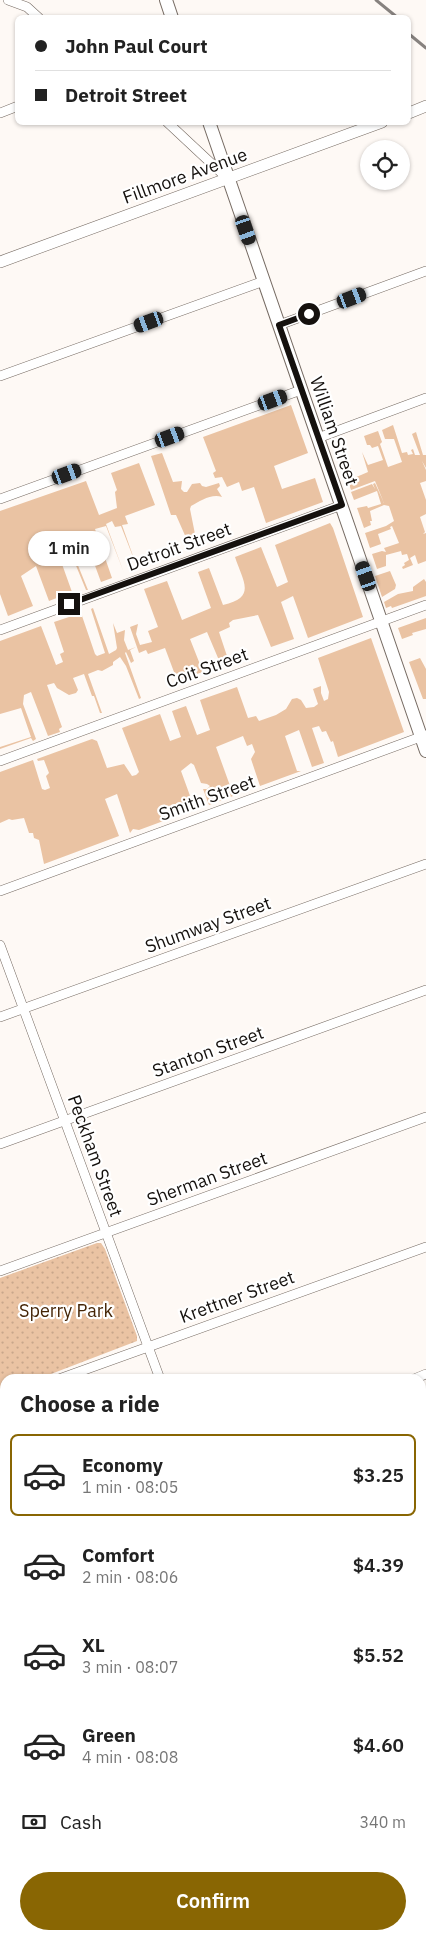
<!DOCTYPE html>
<meta charset="utf-8">
<style>
:root{--surface:#fff;--page:#f6f6f6;--text:#222;--muted:#767676;--line:#e0e0e0;--accent:#896603}
body{margin:0;font-family:"IBM Plex Sans",sans-serif;background:var(--page);color:var(--text);height:100vh;display:flex;flex-direction:column;font-size:19px;white-space:nowrap}
*{box-sizing:border-box;margin:0}
p{font-size:16px;color:var(--muted)}
.icon{flex:none;width:28px;height:28px;fill:none;stroke:currentColor;stroke-width:2;stroke-linecap:round;stroke-linejoin:round}
.map{position:relative;flex:1;overflow:hidden}
.sheet{position:absolute;left:0px;top:1374px;width:426px;height:566px;display:flex;flex-direction:column;background:var(--surface);border-radius:15px 15px 0 0;box-shadow:0 1px 4px #0004}
.sheet>*{flex:none}
.guide{position:absolute;left:15px;top:15px;width:396px;height:110px;border-radius:8px;box-shadow:0 1px 4px #0004;display:grid;align-content:center;height:110px;padding:0 20px;background:var(--surface)}
.buttons{position:absolute;left:360px;top:140px;display:grid;gap:10px}
.buttons a{display:grid;place-items:center;width:50px;height:50px;border-radius:50%;background:var(--surface);box-shadow:0 1px 4px #0004;font-size:25px}
.end{position:absolute;width:22px;height:22px;margin:-11px;border:6px solid #15110e;background:#fff;box-shadow:0 0 0 2px #fff}
.from{border-radius:50%}
.bubble{position:absolute;height:35px;border-radius:18px;background:var(--surface);box-shadow:0 1px 4px #0004;font-size:16px;font-weight:600;line-height:35px;text-align:center}
.car{position:absolute;width:15px;height:30px;margin:-15px -8px;border-radius:6px;box-shadow:0 0 4px 1px #0007;background:linear-gradient(#222 24%,#8ab4d8 0 40%,#222 0 76%,#8ab4d8 0 86%,#222 0)}
.guide b{display:flex;align-items:center;gap:18px;height:48px;font-size:19px}
.guide b+b{border-top:1px solid var(--line)}
.guide i{width:12px;height:12px;background:var(--text)}
ul{padding:0;list-style:none}
li{display:flex;align-items:center;gap:15px;height:82px;margin:0 10px 8px;padding:0 10px;border:2px solid transparent;border-radius:8px}
li div{flex:1}
li b{display:block;font-size:19px}
li em{font-style:normal;font-weight:600}
li.selected{border-color:var(--accent)}
li>.icon{width:45px;height:45px;stroke-width:1.5}
h2{padding:0 20px;font-size:22px;line-height:60px}
.pay{display:flex;align-items:center;gap:12px;height:55px;padding:0 20px;font-size:19px}
.pay p{margin-inline-start:auto}
.action{display:flex;gap:10px;margin-top:auto;padding:10px 20px}
.action a{flex:1;height:58px;border-radius:30px;background:var(--accent);color:#fff;font-size:20px;font-weight:600;line-height:58px;text-align:center}
.map>svg:first-child{display:block}
</style>
<div class="map">
<svg width="426" height="1939" viewBox="0 0 426 1939">
<defs>
<pattern id="park-dots" width="8" height="8" patternUnits="userSpaceOnUse" patternTransform="scale(1.25)"><rect width="8" height="8" fill="#eac3a3"/><path d="M2 2h.1M6 6h.1" fill="none" stroke="#c8a68b" stroke-width="1.8" stroke-linecap="round"/></pattern>
</defs>
<rect width="100%" height="100%" fill="#fef9f5"/>
<path fill="#eac3a3" d="M 291,405 L 308,453 L 274,466 L 282,489 L 315,478 L 323,502 L 266,523 L 254,487 L 242,491 L 239,482 L 227,487 L 222,477 L 215,478 L 213,473 L 216,471 L 203,437 Z
M 393,425 L 402,453 L 407,452 L 408,455 L 413,454 L 411,450 L 413,449 L 415,455 L 420,455 L 412,434 L 416,432 L 423,455 L 426,455 L 426,468 L 422,461 L 426,470 L 426,481 L 420,483 L 426,500 L 426,514 L 420,517 L 425,532 L 423,534 L 426,533 L 426,561 L 418,564 L 415,555 L 410,558 L 413,565 L 403,569 L 402,567 L 405,565 L 404,563 L 409,560 L 407,554 L 402,555 L 401,551 L 386,555 L 386,566 L 377,569 L 372,554 L 382,551 L 386,552 L 384,548 L 399,543 L 392,526 L 390,527 L 391,529 L 378,534 L 381,544 L 370,548 L 365,533 L 386,526 L 394,521 L 389,506 L 384,505 L 370,511 L 372,521 L 370,521 L 371,525 L 364,528 L 357,508 L 367,506 L 368,508 L 381,504 L 377,491 L 354,500 L 351,492 L 372,484 L 375,489 L 373,484 L 375,483 L 384,503 L 375,481 L 351,490 L 340,457 L 346,454 L 354,478 L 368,472 L 362,452 L 368,465 L 383,460 L 378,446 L 372,448 L 370,445 L 367,445 L 364,436 L 378,431 L 382,442 L 380,444 L 388,467 L 402,462 L 394,439 L 385,439 L 382,430 Z
M 162,453 L 173,482 L 182,481 L 181,489 L 184,492 L 187,492 L 192,484 L 200,483 L 202,486 L 206,487 L 219,483 L 220,486 L 217,489 L 222,497 C 212,493 200,501 191,506 L 190,509 L 195,534 L 200,545 L 191,549 L 176,515 L 171,515 L 151,456 Z
M 139,463 L 155,505 L 125,516 L 128,524 L 122,525 L 137,567 L 121,526 L 115,527 L 112,521 L 106,524 L 124,573 L 106,526 L 95,529 L 112,578 L 101,582 L 83,533 L 79,533 L 86,552 L 75,558 L 88,590 L 86,590 L 70,551 L 68,549 L 58,553 L 72,592 L 49,601 L 36,566 L 21,576 L 33,606 L 8,616 L 0,594 L 0,511 L 86,481 L 99,515 L 117,508 L 115,492 L 117,490 L 111,473 Z
M 330,523 L 333,528 L 363,617 L 308,638 L 293,596 L 281,602 L 294,639 L 271,647 L 258,615 L 233,620 L 229,623 L 230,627 L 219,632 L 229,662 L 221,665 L 207,632 L 190,639 L 203,672 L 177,680 L 165,648 L 148,654 L 146,650 L 139,653 L 130,627 L 138,624 L 136,634 L 140,645 L 152,642 L 148,631 L 158,627 L 144,589 L 167,581 L 182,620 L 211,608 L 198,572 L 209,568 L 223,605 C 257,597 243,582 235,557 L 261,547 L 277,587 L 288,582 L 275,545 Z
M 390,571 L 396,585 L 395,589 L 382,597 L 375,576 Z
M 424,579 L 426,582 L 426,596 L 392,608 L 391,606 L 386,608 L 384,602 L 398,594 L 413,591 L 413,587 Z
M 93,608 L 109,654 L 116,650 L 117,648 L 113,623 L 117,633 L 125,630 L 124,640 L 128,650 L 136,647 L 130,650 L 134,661 L 131,663 L 126,652 L 125,653 L 141,698 L 139,699 L 126,666 L 120,657 L 113,662 L 113,665 L 102,671 L 98,670 L 88,674 L 102,713 L 100,713 L 94,696 L 92,696 L 84,674 L 73,678 L 78,690 L 76,693 L 69,695 L 57,688 L 54,683 L 47,685 L 62,727 L 59,729 L 60,732 L 48,736 L 31,692 L 24,695 L 23,704 L 36,739 L 33,741 L 31,738 L 0,749 L 0,747 L 31,737 L 21,708 L 0,714 L 0,641 L 41,626 L 56,665 L 63,662 L 60,654 L 64,652 L 54,622 L 81,613 L 95,654 L 97,656 L 105,653 L 91,609 Z
M 426,618 L 426,629 L 412,633 L 413,635 L 402,639 L 398,628 Z
M 371,638 L 404,732 L 338,757 L 333,741 L 331,742 L 326,731 L 322,732 L 319,726 L 312,728 L 324,763 L 312,767 L 299,730 L 285,736 L 297,771 L 301,771 L 260,786 L 251,759 L 255,752 L 252,744 L 247,746 L 243,736 L 216,747 L 233,794 L 241,793 L 209,805 L 203,789 L 207,789 L 210,786 L 207,784 L 201,783 L 194,765 L 191,763 L 181,771 L 193,804 L 196,809 L 139,830 L 133,829 L 130,833 L 117,794 L 105,799 L 119,836 L 44,864 L 39,840 L 34,838 L 33,833 L 29,833 L 24,818 L 12,820 L 9,819 L 0,823 L 0,772 L 33,760 L 42,789 L 45,790 L 50,788 L 46,776 L 49,773 L 44,760 L 38,761 L 37,759 L 92,739 L 97,741 L 107,768 L 124,764 L 132,776 L 136,775 L 139,772 L 122,728 L 160,714 L 170,741 L 181,737 L 172,711 L 186,706 L 197,735 L 210,730 L 200,700 L 237,687 L 248,718 L 256,716 L 259,721 L 276,715 L 286,709 L 292,699 L 297,698 L 301,700 L 306,708 L 314,707 L 318,704 L 313,689 L 321,686 L 321,693 L 324,701 L 328,699 L 329,692 L 318,658 Z
M 420,658 L 426,669 L 426,699 L 423,699 L 409,662 Z"/>
<path fill="url(#park-dots)" d="M 97,1243 L 101,1243 L 105,1249 L 137,1336 L 137,1341 L 38,1379 L 5,1379 L 5,1391 L 0,1393 L 0,1278 Z"/>
<g fill="none" stroke-linecap="round" stroke-linejoin="round">
<defs>
<path id="minor" d="M 8,0 L 27,7 L 39,18
M 0,113 L 18,106
M 167,122 L 228,179
M 279,325 L 426,271
M 0,376 L 264,281
M 318,438 L 426,398
M 0,499 L 301,390
M 0,630 L 342,505
M 0,761 L 426,605
M 0,891 L 426,735
M 0,945 L 160,1379
M 0,1017 L 426,864
M 0,1144 L 426,990
M 0,1271 L 426,1117
M 59,1379 L 426,1247
M 414,1379 L 426,1374
M 0,1400 L 5,1398
M 421,1511 L 426,1509
M 0,1527 L 5,1525
M 421,1638 L 426,1636
M 0,1666 L 5,1664
M 421,1770 L 426,1768
M 0,1794 L 5,1792
M 421,1903 L 426,1901
M 0,1926 L 5,1924
M 366,1935 L 367,1939
M 322,1939 L 333,1935"/>
<path id="tertiary" d="M 409,113 L 426,106
M 0,262 L 382,122"/>
<path id="secondary" d="M 166,0 L 172,18
M 209,122 L 426,751"/>
</defs>
<use href="#minor" stroke="#766b63" stroke-width="10"/>
<use href="#tertiary" stroke="#766b63" stroke-width="12"/>
<use href="#secondary" stroke="#766b63" stroke-width="14"/>
<use href="#minor" stroke="#fff" stroke-width="9"/>
<use href="#tertiary" stroke="#fff" stroke-width="11"/>
<use href="#secondary" stroke="#fff" stroke-width="12"/>
<path stroke="#87827f" stroke-width="3" d="M 376,0 L 398,18
M 409,34 L 426,48"/>
</g>
<g fill="none" stroke-linecap="round" stroke-linejoin="round">
<path stroke="#15110e" stroke-width="6" d="M 69,604 L 342,505 L 279,325 L 309,314"/>
</g>
<g text-anchor="middle" stroke-width="4.5" stroke-linejoin="round" paint-order="stroke">
<g font-size="18" fill="#15110e" stroke="#fff">
<text transform="translate(185 176) rotate(-20)" y="6">Fillmore Avenue</text>
<text transform="translate(334 431) rotate(71)" y="6">William Street</text>
<text transform="translate(179 547) rotate(-20)" y="6">Detroit Street</text>
<text transform="translate(207 668) rotate(-20)" y="6">Coit Street</text>
<text transform="translate(207 798) rotate(-20)" y="6">Smith Street</text>
<text transform="translate(208 925) rotate(-20)" y="6">Shumway Street</text>
<text transform="translate(208 1052) rotate(-20)" y="6">Stanton Street</text>
<text transform="translate(95 1156) rotate(70)" y="6">Peckham Street</text>
<text transform="translate(207 1179) rotate(-20)" y="6">Sherman Street</text>
<text transform="translate(237 1297) rotate(-20)" y="6">Krettner Street</text>
</g>
<g font-size="18" fill="#452506" stroke="#fff">
<text x="66" y="1317">Sperry Park</text>
</g>
</g>
</svg>
<div class="buttons">
<a><svg class="icon" aria-label="locate" viewBox="0 0 24 24"><circle cx="12" cy="12" r="6"/><path d="M12 2v4M12 18v4M2 12h4M18 12h4"/></svg></a>
</div>
<i class="end from" style="left:309px;top:314px"></i>
<i class="end" style="left:69px;top:604px"></i>
<div class="bubble" style="left:28px;top:531px;width:82px">1 min</div>
<i class="car" style="left:246px;top:230px;rotate:161deg"></i>
<i class="car" style="left:352px;top:298px;rotate:69deg"></i>
<i class="car" style="left:149px;top:322px;rotate:250deg"></i>
<i class="car" style="left:273px;top:400px;rotate:70deg"></i>
<i class="car" style="left:170px;top:437px;rotate:70deg"></i>
<i class="car" style="left:67px;top:474px;rotate:70deg"></i>
<i class="car" style="left:366px;top:576px;rotate:341deg"></i>
<div class="guide">
<b><i class="from"></i>John Paul Court</b>
<b><i></i>Detroit Street</b>
</div>
<section class="sheet">
<h2>Choose a ride</h2>
<ul>
<li class="selected"><svg class="icon" aria-label="car" viewBox="0 0 24 24"><path d="M5 17H2v-5l4-1 3-4h7l3 4 3 1v5h-3M9 17h6M6 11h13"/><circle cx="7" cy="17" r="2"/><circle cx="17" cy="17" r="2"/></svg><div><b>Economy</b><p>1 min · 08:05</p></div><em>$3.25</em></li>
<li><svg class="icon" aria-label="car" viewBox="0 0 24 24"><path d="M5 17H2v-5l4-1 3-4h7l3 4 3 1v5h-3M9 17h6M6 11h13"/><circle cx="7" cy="17" r="2"/><circle cx="17" cy="17" r="2"/></svg><div><b>Comfort</b><p>2 min · 08:06</p></div><em>$4.39</em></li>
<li><svg class="icon" aria-label="car" viewBox="0 0 24 24"><path d="M5 17H2v-5l4-1 3-4h7l3 4 3 1v5h-3M9 17h6M6 11h13"/><circle cx="7" cy="17" r="2"/><circle cx="17" cy="17" r="2"/></svg><div><b>XL</b><p>3 min · 08:07</p></div><em>$5.52</em></li>
<li><svg class="icon" aria-label="car" viewBox="0 0 24 24"><path d="M5 17H2v-5l4-1 3-4h7l3 4 3 1v5h-3M9 17h6M6 11h13"/><circle cx="7" cy="17" r="2"/><circle cx="17" cy="17" r="2"/></svg><div><b>Green</b><p>4 min · 08:08</p></div><em>$4.60</em></li>
</ul>
<div class="pay"><svg class="icon" aria-label="cash" viewBox="0 0 24 24"><path d="M3 7h18v10H3z"/><circle cx="12" cy="12" r="2"/></svg>Cash<p>340 m</p></div>
<div class="action"><a>Confirm</a></div>
</section>
</div>
